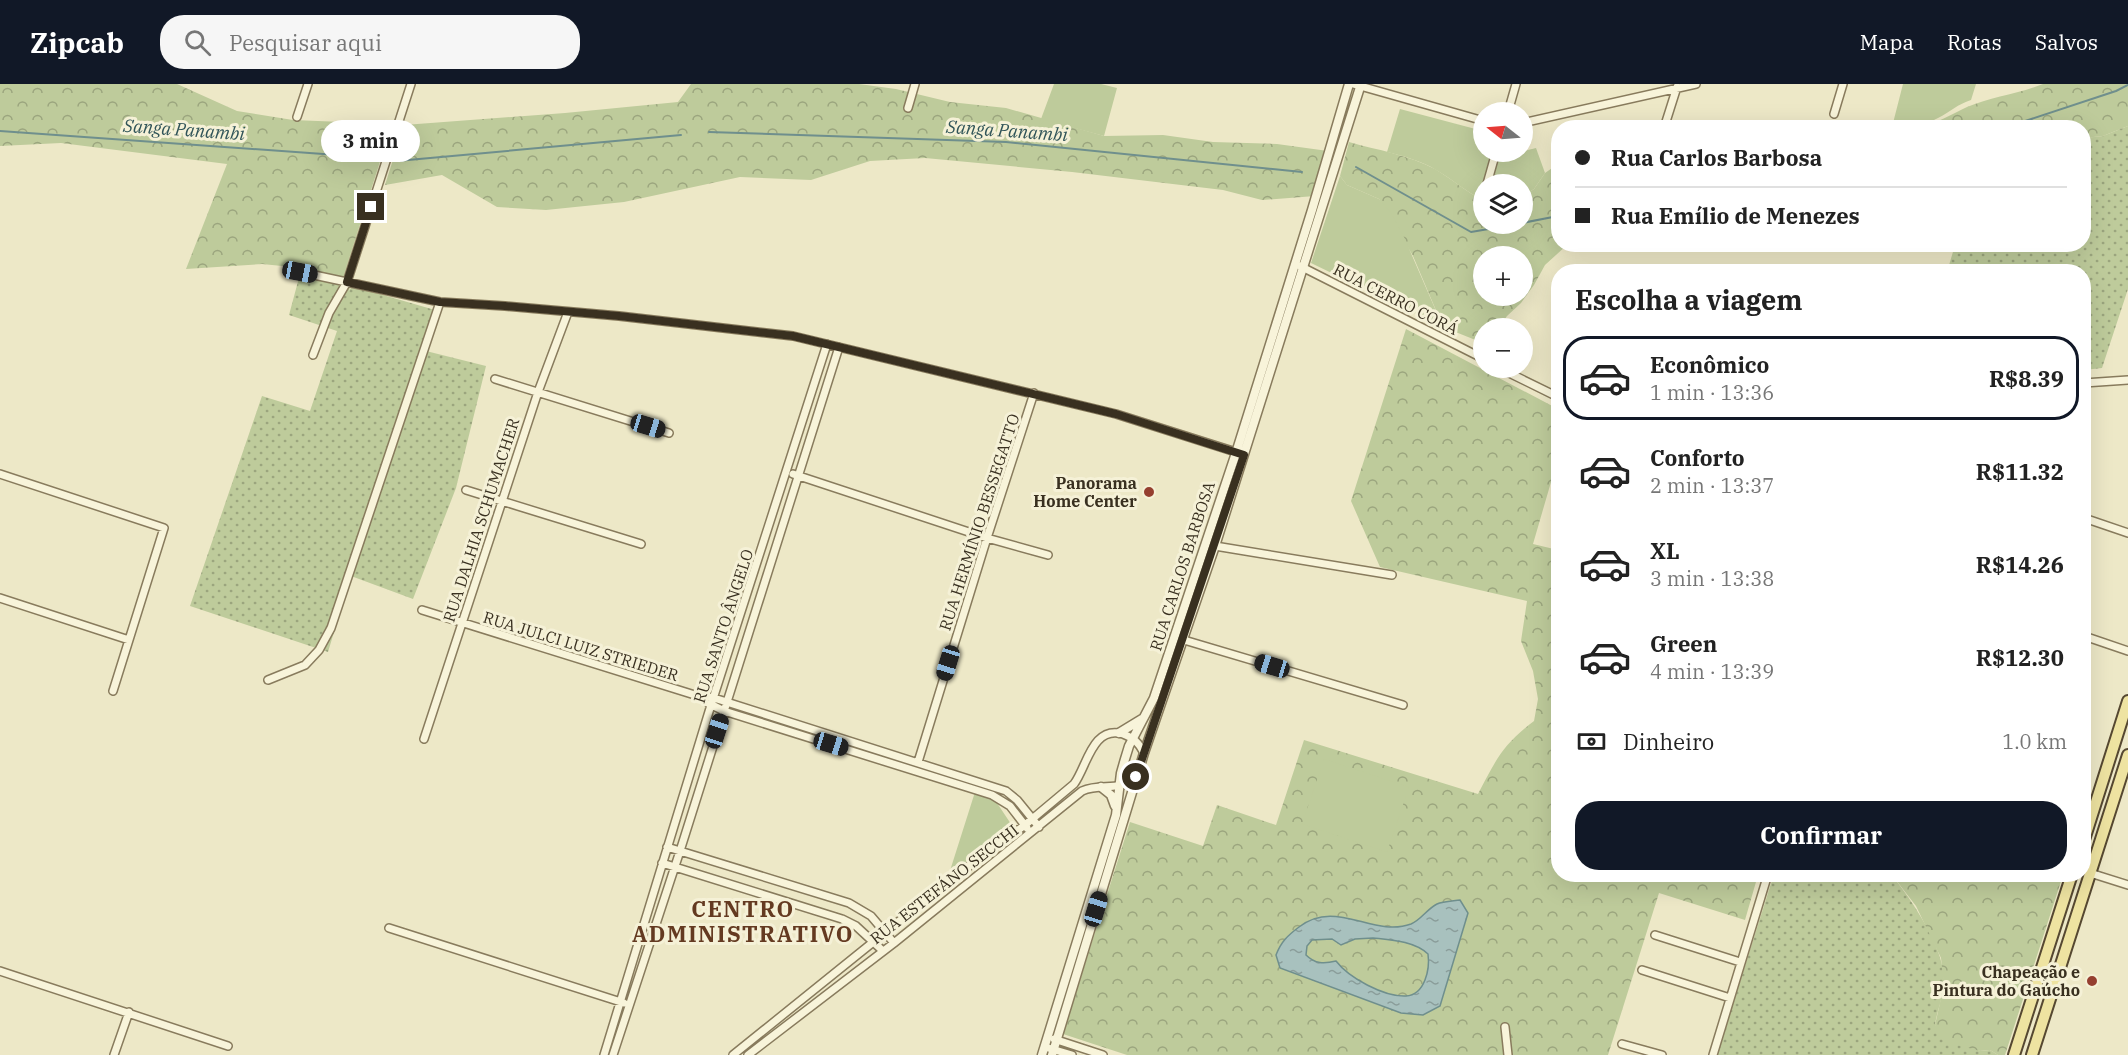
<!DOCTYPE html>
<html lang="pt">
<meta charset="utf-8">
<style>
:root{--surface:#fff;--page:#f6f6f6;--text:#222;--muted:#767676;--line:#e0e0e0;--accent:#111827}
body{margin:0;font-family:"IBM Plex Serif",serif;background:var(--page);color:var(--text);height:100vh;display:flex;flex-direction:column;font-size:22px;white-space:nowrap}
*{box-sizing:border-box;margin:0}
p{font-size:20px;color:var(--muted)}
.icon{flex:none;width:33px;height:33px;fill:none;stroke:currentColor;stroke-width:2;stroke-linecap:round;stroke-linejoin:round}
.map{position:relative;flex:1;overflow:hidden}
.side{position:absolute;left:1551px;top:180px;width:540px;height:618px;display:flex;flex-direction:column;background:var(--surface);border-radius:24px;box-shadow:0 6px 24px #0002}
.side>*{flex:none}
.top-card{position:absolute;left:1551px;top:36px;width:540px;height:132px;border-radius:24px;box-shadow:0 6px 24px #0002;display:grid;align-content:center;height:132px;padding:0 24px;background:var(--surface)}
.needle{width:39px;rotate:287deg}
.fabs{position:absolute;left:1473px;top:18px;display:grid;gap:12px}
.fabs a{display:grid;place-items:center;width:60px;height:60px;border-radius:50%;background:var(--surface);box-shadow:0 6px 24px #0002;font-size:30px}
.end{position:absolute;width:27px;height:27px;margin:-14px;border:8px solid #393020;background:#fff;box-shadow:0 0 0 3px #fff}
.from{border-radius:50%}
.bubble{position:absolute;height:42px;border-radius:21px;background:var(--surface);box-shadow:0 6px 24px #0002;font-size:20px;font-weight:700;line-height:42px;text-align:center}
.car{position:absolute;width:18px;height:36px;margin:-18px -9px;border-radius:8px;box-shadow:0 0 4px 2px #0007;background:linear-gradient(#222 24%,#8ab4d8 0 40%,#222 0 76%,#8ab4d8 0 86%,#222 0)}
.top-card b{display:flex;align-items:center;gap:21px;height:57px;font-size:22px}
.top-card b+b{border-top:2px solid var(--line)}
.top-card i{width:15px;height:15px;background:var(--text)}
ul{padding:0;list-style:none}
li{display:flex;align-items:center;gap:18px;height:84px;margin:0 12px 9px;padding:0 12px;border:3px solid transparent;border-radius:24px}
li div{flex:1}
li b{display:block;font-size:22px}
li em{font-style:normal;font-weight:700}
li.current{border-color:var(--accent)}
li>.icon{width:54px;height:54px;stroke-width:1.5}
h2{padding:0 24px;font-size:27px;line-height:72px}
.pay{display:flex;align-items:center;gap:15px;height:66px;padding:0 24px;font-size:22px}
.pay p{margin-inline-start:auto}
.cta{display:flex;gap:12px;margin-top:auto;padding:12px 24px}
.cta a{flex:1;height:69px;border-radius:24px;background:var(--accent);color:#fff;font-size:24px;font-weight:700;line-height:69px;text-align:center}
header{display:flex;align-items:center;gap:36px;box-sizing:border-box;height:84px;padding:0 30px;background:var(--accent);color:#fff}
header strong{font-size:28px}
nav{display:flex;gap:33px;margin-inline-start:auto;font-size:21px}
.search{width:420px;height:54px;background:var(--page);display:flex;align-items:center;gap:15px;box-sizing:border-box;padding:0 21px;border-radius:24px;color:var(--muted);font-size:22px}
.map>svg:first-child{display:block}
</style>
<header>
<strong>Zipcab</strong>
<div class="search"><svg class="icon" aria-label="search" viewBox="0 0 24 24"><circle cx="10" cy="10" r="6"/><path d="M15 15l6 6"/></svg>Pesquisar aqui</div>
<nav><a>Mapa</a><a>Rotas</a><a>Salvos</a></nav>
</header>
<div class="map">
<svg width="2128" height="971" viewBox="0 0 2128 971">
<defs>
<pattern id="grass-dots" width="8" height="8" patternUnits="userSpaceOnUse" patternTransform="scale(1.5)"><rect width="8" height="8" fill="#becb9b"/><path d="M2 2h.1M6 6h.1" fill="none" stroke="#9ba57e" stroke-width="1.8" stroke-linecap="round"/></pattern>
<pattern id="forest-crowns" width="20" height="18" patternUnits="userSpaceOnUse" patternTransform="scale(1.5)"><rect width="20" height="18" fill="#becb9b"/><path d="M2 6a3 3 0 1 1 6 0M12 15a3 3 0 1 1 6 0" fill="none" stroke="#9ba57e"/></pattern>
<pattern id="water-ripples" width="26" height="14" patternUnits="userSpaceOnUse" patternTransform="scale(1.5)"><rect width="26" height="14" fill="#a8c1be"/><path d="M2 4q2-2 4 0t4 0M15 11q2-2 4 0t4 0" fill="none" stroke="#8a9d9a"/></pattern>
</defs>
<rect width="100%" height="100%" fill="#ede8c7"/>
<path fill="url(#grass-dots)" d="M 2128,42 L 2128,205 L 2102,284 L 2084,286 L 2084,188 L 1947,188 L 1955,161 L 2084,160 L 2084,54 L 2103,52 Z
M 300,190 L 350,203 L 349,207 L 352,202 L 435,226 L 422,266 L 486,282 L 456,404 L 413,515 L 351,492 L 328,568 L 190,522 L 262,312 L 310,327 L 337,247 L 289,231 Z
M 1774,790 L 1892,791 C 1912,817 1946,865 1944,900 C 1943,913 1937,927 1935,941 L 1980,967 L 1990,966 L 1998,971 L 1717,971 Z"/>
<path fill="url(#forest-crowns)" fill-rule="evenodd" d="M 0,0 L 177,0 L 237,27 L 293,36 L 392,40 L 343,194 L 302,184 L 262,180 L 186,185 L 227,80 L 61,59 L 0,62 Z
M 691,0 L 859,0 L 896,5 L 950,18 L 1006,24 L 1104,52 L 1163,51 L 1213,58 L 1277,60 L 1328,67 L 1315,112 L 1262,116 L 1223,106 L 1072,88 L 925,74 L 870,77 L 811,96 L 740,93 L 624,118 L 546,126 L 497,123 L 442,91 L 385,101 L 404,41 L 565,29 L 678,18 Z
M 2043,0 L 2128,0 L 2128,42 L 2103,52 L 2084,54 L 2084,44 L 1919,43 C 1938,39 1950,31 1967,23 C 1991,13 2018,10 2043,0 Z
M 1349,58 C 1377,66 1409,71 1435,85 C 1452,95 1466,108 1483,116 L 1484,140 L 1522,140 L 1523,112 L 1534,105 L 1545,89 L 1558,80 L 1558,160 L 1567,161 L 1545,181 L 1534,201 L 1521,219 L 1507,232 L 1499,244 L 1484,244 L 1483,259 L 1443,243 L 1413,172 L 1379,115 L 1347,101 L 1340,92 ZM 1484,172 L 1522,172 L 1522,212 L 1484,212 Z
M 1406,245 L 1558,325 L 1558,374 L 1533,460 L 1558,466 L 1558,790 L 1758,791 L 1745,836 L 1659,809 L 1608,971 L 1127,971 L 1063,950 L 1130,738 L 1203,762 L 1217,721 L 1276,741 L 1304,656 L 1478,710 C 1496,676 1502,661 1534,637 L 1538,615 L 1533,587 L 1521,557 L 1527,517 L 1380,483 L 1351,417 Z
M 1892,791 L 2063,791 L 2005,971 L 1998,971 L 1990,966 L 1980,967 L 1950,959 L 1939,950 L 1935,941 L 1944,901 L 1941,874 L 1916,822 Z"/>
<path fill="#becb9b" d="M 1054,0 L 1101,0 L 1117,4 L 1104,52 L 1045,36 L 1038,43 Z
M 1903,0 L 1976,0 L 1971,16 C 1958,20 1950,28 1938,34 C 1924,42 1908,44 1892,43 Z
M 1400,25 L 1483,47 L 1484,68 L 1507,68 L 1508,71 L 1536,64 L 1545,89 L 1534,105 L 1523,112 L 1522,100 L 1484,100 L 1483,116 C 1466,108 1452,95 1436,86 C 1422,77 1403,72 1387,68 Z
M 1340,92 L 1347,101 L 1379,115 L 1391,129 L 1404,153 L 1443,243 L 1311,179 Z
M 1324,675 L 1409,703 L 1387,768 L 1302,740 Z
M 975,708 L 993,713 L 1013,743 L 948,793 Z"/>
<path fill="url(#water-ripples)" stroke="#6f8f8d" stroke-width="1.5" fill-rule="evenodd" d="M 1460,816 L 1468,829 L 1440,922 L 1423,931 L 1401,929 L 1280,884 L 1276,871 C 1281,858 1287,852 1299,843 C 1336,814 1373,854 1411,840 C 1421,836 1427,825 1437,820 C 1443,817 1453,817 1460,816 ZM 1373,854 C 1391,856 1414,857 1428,870 C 1430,885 1425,911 1406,912 C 1384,913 1349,894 1336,877 C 1324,880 1315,880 1306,871 L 1307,862 L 1312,856 L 1332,855 L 1341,861 L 1355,855 Z"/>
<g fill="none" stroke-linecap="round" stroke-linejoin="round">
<path stroke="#6f8f8d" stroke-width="2" d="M 2004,44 L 2116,7 L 2128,1
M 0,47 L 365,73
M 709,48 L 1006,58 L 1302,88
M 397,77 L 681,51
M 1356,83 L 1471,148 L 1518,140
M 1522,139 L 1558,132"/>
<defs>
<path id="minor" d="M 1353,0 L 1484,37
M 908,24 L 915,0
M 1508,28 L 1516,0
M 1834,30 L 1843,0
M 297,33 L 308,0
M 1522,39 L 1696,0
M 1664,44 L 1677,3
M 1487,100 L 1496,68
M 1300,182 L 1484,275
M 300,188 L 440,218 L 505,222 L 619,232 L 793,252 L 1116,330 L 1239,369
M 313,271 L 329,229 L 347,198 L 411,0
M 1499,284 L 1558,313
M 495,295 L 669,349
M 2084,299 L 2128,296
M 0,390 L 164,444 L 113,607
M 793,390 L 987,454 L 1048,471
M 466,406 L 641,460
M 2084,434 L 2128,449
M 1215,462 L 1392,491
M 0,514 L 129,556
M 422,526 L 698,612 L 714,614 L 1006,707 L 1017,716 L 1039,743
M 2084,552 L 2128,567
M 1184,556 L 1403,621
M 268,596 L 305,581 L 319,566 L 331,544 L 440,218
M 708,619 L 724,627 L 992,711 L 1010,722 L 1027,744
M 424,655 L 538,308 L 568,228
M 918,678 L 987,454 L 1034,309
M 667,763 L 849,819 L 871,832 L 894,859
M 662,779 L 842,835 L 856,842 L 883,867
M 2090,789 L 2128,801
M 389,844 L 624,919
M 1655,851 L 1740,878
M 1642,886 L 1730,914
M 0,887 L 228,962
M 1505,943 L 1508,971
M 1054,955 L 1103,971
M 1622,960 L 1662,971
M 1045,963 L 1072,971
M 114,971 L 129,928
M 604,971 L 711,621 L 827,260
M 613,971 L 680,767 L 839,263
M 733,971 L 949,797 L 1025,741 L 1074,700 C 1087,683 1092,641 1123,650 C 1134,654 1139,659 1144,669
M 748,971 L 894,859 L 1082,707 C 1102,698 1118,709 1136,693
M 1713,971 L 1768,790"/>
<path id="tertiary" d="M 1119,649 L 1142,635
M 1101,703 L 1111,711 L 1115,722
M 1042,971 L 1116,731 L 1121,689 L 1125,675 L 1129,662 L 1154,614 L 1236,369 L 1312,126 L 1349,0
M 1052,971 L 1144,669 L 1215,462 L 1361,0"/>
<path id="primary" d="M 2084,756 L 2128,617
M 2014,971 L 2072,790
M 2032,971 L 2128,671"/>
</defs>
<use href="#minor" stroke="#887b5d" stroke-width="10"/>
<use href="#tertiary" stroke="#887b5d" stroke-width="11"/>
<use href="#primary" stroke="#564831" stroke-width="14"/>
<use href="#minor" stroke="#f8f4da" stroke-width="7"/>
<use href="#tertiary" stroke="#f8f4da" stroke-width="8"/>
<use href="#primary" stroke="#eee3a1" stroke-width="10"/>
</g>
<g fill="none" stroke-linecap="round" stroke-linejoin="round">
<path stroke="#393020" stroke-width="8" d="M 371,123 L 347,198 L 440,218 L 505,222 L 619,232 L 793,252 L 1116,330 L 1244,371 L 1136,693"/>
</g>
<g fill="#953f2f" stroke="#f5f1d7" stroke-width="2">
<circle cx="1149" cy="408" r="6"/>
<circle cx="2092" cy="897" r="6"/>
</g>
<g text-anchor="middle" stroke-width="6" stroke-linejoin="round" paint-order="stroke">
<g font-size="16" fill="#393020" stroke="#f5f1d7">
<text transform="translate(1396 215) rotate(27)" y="6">RUA CERRO CORÁ</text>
<text transform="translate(481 436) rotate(-72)" y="6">RUA DALHIA SCHUMACHER</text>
<text transform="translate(979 438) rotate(-72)" y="6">RUA HERMÍNIO BESSEGATTO</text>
<text transform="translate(1182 482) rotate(-72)" y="6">RUA CARLOS BARBOSA</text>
<text transform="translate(723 542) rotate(-72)" y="6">RUA SANTO ÂNGELO</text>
<text transform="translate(581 562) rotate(17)" y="6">RUA JULCI LUIZ STRIEDER</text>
<text transform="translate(944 800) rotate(-38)" y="6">RUA ESTEFÁNO SECCHI</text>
</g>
<g font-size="16" font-weight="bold" fill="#393020" stroke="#f5f1d7" text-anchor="end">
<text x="1137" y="405">Panorama<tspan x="1137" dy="18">Home Center</tspan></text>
<text x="2080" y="894">Chapeação e<tspan x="2080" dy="18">Pintura do Gaúcho</tspan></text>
</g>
<g font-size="18" font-style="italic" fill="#305458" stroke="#f5f1d7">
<text transform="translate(184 46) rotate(4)" y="6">Sanga Panambi</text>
<text transform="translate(1007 47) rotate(4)" y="6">Sanga Panambi</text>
</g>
<g font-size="22" font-weight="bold" letter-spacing="1.5" fill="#643a21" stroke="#f5f1d7">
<text x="743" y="833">CENTRO<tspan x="743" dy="25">ADMINISTRATIVO</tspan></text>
</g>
</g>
</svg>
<div class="fabs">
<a><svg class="needle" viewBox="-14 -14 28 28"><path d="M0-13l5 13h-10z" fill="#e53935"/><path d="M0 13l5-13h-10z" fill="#767676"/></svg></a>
<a><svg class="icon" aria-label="layers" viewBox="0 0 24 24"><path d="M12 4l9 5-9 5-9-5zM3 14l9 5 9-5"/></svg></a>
<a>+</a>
<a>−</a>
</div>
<i class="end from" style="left:1136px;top:693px"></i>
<i class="end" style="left:371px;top:123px"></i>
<div class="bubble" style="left:321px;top:36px;width:99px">3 min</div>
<i class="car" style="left:300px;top:188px;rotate:101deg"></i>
<i class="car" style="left:648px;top:342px;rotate:107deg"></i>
<i class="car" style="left:948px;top:579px;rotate:197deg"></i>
<i class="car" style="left:1272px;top:582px;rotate:287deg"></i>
<i class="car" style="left:717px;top:647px;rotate:18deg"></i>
<i class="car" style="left:831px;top:660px;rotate:107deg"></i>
<i class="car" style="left:1096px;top:825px;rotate:17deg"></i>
<div class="top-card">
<b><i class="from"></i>Rua Carlos Barbosa</b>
<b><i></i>Rua Emílio de Menezes</b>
</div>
<section class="side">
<h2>Escolha a viagem</h2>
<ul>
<li class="current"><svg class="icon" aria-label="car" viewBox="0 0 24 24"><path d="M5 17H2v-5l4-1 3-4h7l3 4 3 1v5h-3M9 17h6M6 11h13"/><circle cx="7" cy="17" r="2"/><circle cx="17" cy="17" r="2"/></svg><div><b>Econômico</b><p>1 min · 13:36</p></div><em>R$8.39</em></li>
<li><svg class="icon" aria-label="car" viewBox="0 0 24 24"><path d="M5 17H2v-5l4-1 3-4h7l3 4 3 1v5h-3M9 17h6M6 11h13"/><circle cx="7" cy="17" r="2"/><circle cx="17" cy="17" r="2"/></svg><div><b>Conforto</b><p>2 min · 13:37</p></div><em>R$11.32</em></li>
<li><svg class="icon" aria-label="car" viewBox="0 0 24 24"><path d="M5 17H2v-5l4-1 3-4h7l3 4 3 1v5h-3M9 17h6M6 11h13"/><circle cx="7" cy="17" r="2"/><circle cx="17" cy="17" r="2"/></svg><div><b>XL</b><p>3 min · 13:38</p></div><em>R$14.26</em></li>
<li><svg class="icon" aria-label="car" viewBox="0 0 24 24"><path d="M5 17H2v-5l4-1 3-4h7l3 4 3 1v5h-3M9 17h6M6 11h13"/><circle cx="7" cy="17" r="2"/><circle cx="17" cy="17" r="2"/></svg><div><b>Green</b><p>4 min · 13:39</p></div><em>R$12.30</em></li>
</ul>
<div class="pay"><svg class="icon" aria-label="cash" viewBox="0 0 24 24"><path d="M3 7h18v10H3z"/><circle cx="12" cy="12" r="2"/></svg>Dinheiro<p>1.0 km</p></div>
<div class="cta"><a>Confirmar</a></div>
</section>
</div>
